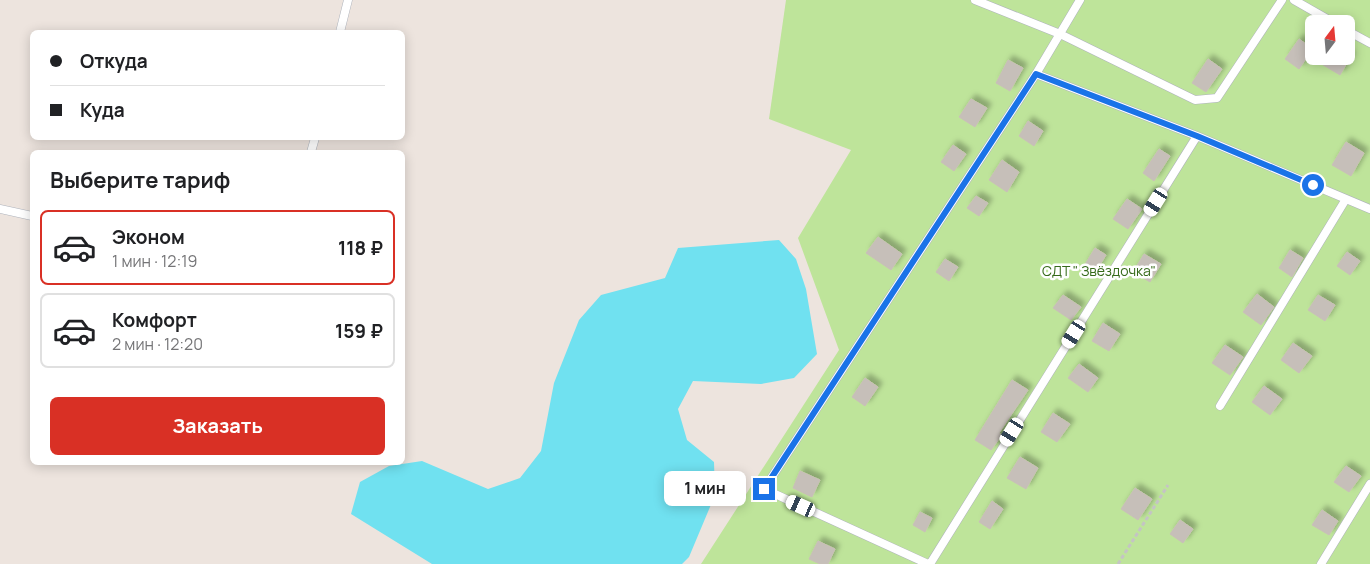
<!DOCTYPE html>
<html lang="ru">
<meta charset="utf-8">
<style>
:root{--surface:#fff;--page:#f2f2f2;--text:#202124;--muted:#757577;--line:#e0e0e0;--accent:#d93025}
body{margin:0;font-family:Manrope,sans-serif;background:var(--page);color:var(--text);height:100vh;display:flex;flex-direction:column;font-size:19px;white-space:nowrap}
*{box-sizing:border-box;margin:0}
p{font-size:16px;color:var(--muted)}
.icon{flex:none;width:28px;height:28px;fill:none;stroke:currentColor;stroke-width:2;stroke-linecap:round;stroke-linejoin:round}
.map{position:relative;flex:1;overflow:hidden}
.drawer{position:absolute;left:30px;top:150px;width:375px;height:315px;display:flex;flex-direction:column;background:var(--surface);border-radius:8px;box-shadow:0 2px 12px #0003}
.drawer>*{flex:none}
.hud{position:absolute;left:30px;top:30px;width:375px;height:110px;border-radius:8px;box-shadow:0 2px 12px #0003;display:grid;align-content:center;height:110px;padding:0 20px;background:var(--surface)}
.needle{width:32px;rotate:16deg}
.controls{position:absolute;left:1305px;top:15px;display:grid;gap:10px}
.controls a{display:grid;place-items:center;width:50px;height:50px;border-radius:8px;background:var(--surface);box-shadow:0 2px 12px #0003;font-size:25px}
.end{position:absolute;width:22px;height:22px;margin:-11px;border:6px solid #1a73e8;background:#fff;box-shadow:0 0 0 2px #fff}
.from{border-radius:50%}
.bubble{position:absolute;height:35px;border-radius:8px;background:var(--surface);box-shadow:0 2px 12px #0003;font-size:16px;font-weight:700;line-height:35px;text-align:center}
.car{position:absolute;width:15px;height:30px;margin:-15px -8px;border-radius:6px;box-shadow:0 0 4px 1px #0007;background:linear-gradient(#fff 24%,#345 0 40%,#fff 0 76%,#345 0 86%,#fff 0)}
.hud b{display:flex;align-items:center;gap:18px;height:48px;font-size:19px}
.hud b+b{border-top:1px solid var(--line)}
.hud i{width:12px;height:12px;background:var(--text)}
ul{padding:0;list-style:none}
li{display:flex;align-items:center;gap:15px;height:75px;margin:0 10px 8px;padding:0 10px;border:2px solid var(--line);border-radius:8px}
li div{flex:1}
li b{display:block;font-size:19px}
li em{font-style:normal;font-weight:700}
li.on{border-color:var(--accent)}
li>.icon{width:45px;height:45px;stroke-width:1.5}
h2{padding:0 20px;font-size:22px;line-height:60px}
.cta{display:flex;gap:10px;margin-top:auto;padding:10px 20px}
.cta a{flex:1;height:58px;border-radius:8px;background:var(--accent);color:#fff;font-size:20px;font-weight:700;line-height:58px;text-align:center}
.map>svg:first-child{display:block}
</style>
<div class="map">
<svg width="1370" height="564" viewBox="0 0 1370 564">
<defs>
<filter id="shadow"><feDropShadow dx="4.5" dy="-4.5" stdDeviation="2.5" flood-color="#0004"/></filter>
</defs>
<rect width="100%" height="100%" fill="#ede4de"/>
<path fill="#bee49a" fill-rule="evenodd" d="M 786,0 L 1370,0 L 1370,564 L 701,564 L 839,350 L 798,238 L 851,150 L 769,119 ZM 1314,24 L 1346,24 L 1346,56 L 1314,56 Z"/>
<path fill="#70e1f0" d="M 779,240 L 796,259 L 806,289 L 817,354 L 794,378 L 761,384 L 693,381 L 678,409 L 687,440 L 714,462 L 715,495 L 689,557 L 682,564 L 432,564 L 351,514 L 360,482 L 389,466 L 422,461 L 488,489 L 520,478 L 541,451 L 554,383 L 579,320 L 601,295 L 665,278 L 678,248 Z"/>
<path fill="#c6bfb9" stroke="#c9c0b7" filter="url(#shadow)" d="M 1299,39 L 1313,49 L 1308,56 L 1351,56 L 1340,75 L 1308,56 L 1299,69 L 1285,59 Z
M 1208,59 L 1222,69 L 1206,92 L 1192,83 Z
M 1008,60 L 1023,68 L 1010,91 L 996,83 Z
M 971,99 L 987,108 L 975,127 L 959,117 Z
M 1028,121 L 1043,131 L 1034,146 L 1019,136 Z
M 1346,142 L 1364,153 L 1351,176 L 1332,165 Z
M 953,145 L 966,154 L 954,171 L 941,162 Z
M 1159,149 L 1170,156 L 1154,181 L 1143,173 Z
M 1002,160 L 1019,172 L 1007,192 L 989,180 Z
M 976,196 L 988,203 L 979,216 L 967,208 Z
M 1127,199 L 1142,209 L 1128,229 L 1113,219 Z
M 878,237 L 902,254 L 891,270 L 866,253 Z
M 1095,248 L 1106,255 L 1095,273 L 1084,266 Z
M 1290,250 L 1303,258 L 1292,277 L 1279,268 Z
M 1347,252 L 1360,261 L 1350,275 L 1337,266 Z
M 1144,254 L 1161,264 L 1150,282 L 1133,272 Z
M 945,259 L 958,267 L 949,281 L 936,272 Z
M 1257,294 L 1274,307 L 1261,325 L 1243,312 Z
M 1063,295 L 1081,307 L 1071,320 L 1053,308 Z
M 1318,295 L 1335,305 L 1325,321 L 1308,310 Z
M 1103,323 L 1120,334 L 1109,351 L 1092,341 Z
M 1293,343 L 1312,356 L 1299,373 L 1281,360 Z
M 1225,345 L 1243,357 L 1230,375 L 1212,363 Z
M 1079,364 L 1098,378 L 1088,392 L 1068,378 Z
M 865,378 L 878,387 L 865,406 L 852,397 Z
M 1012,380 L 1028,390 L 999,433 L 1002,435 L 991,450 L 975,440 Z
M 1264,386 L 1282,399 L 1270,415 L 1252,402 Z
M 1053,413 L 1070,424 L 1057,442 L 1041,432 Z
M 1020,457 L 1038,468 L 1026,489 L 1007,478 Z
M 1346,466 L 1361,476 L 1349,492 L 1334,482 Z
M 800,471 L 820,480 L 812,497 L 793,488 Z
M 1135,488 L 1152,499 L 1138,520 L 1121,509 Z
M 992,501 L 1003,509 L 990,529 L 979,522 Z
M 1322,510 L 1338,521 L 1329,535 L 1312,525 Z
M 920,512 L 932,518 L 925,532 L 913,525 Z
M 1180,520 L 1193,529 L 1183,543 L 1170,534 Z
M 818,541 L 835,549 L 828,564 L 820,564 L 809,559 Z"/>
<g fill="none" stroke-linecap="round" stroke-linejoin="round">
<defs>
<path id="lane" d="M 975,0 L 1060,34 L 1195,100 L 1217,98 L 1282,0
M 1294,0 L 1336,24
M 1346,30 L 1370,43
M 340,32 L 348,0
M 1036,74 L 1197,136 L 1370,209
M 311,152 L 315,138
M 0,209 L 32,216
M 1220,406 L 1346,199
M 928,564 L 764,489 L 1036,74 L 1080,0
M 930,564 L 1197,136
M 1321,564 L 1370,484"/>
</defs>
<use href="#lane" stroke="#aeb3bc" stroke-width="9"/>
<path stroke="#c4c4c4" stroke-width="3" stroke-dasharray="4 2.5" stroke-linecap="butt" d="M 1118,564 L 1168,485"/>
<use href="#lane" stroke="#fff" stroke-width="8"/>
</g>
<g fill="none" stroke-linecap="round" stroke-linejoin="round">
<path stroke="#1a73e8" stroke-width="6" d="M 764,489 L 1036,74 L 1197,136 L 1313,185"/>
</g>
<g text-anchor="middle" stroke-width="5" stroke-linejoin="round" paint-order="stroke">
<g font-size="14" fill="#366a1a" stroke="#fff">
<text x="1099" y="276">СДТ " Звёздочка"</text>
</g>
</g>
</svg>
<div class="controls">
<a><svg class="needle" viewBox="-14 -14 28 28"><path d="M0-13l5 13h-10z" fill="#e53935"/><path d="M0 13l5-13h-10z" fill="#757577"/></svg></a>
</div>
<i class="end from" style="left:1313px;top:185px"></i>
<i class="end" style="left:764px;top:489px"></i>
<div class="bubble" style="left:664px;top:471px;width:82px">1 мин</div>
<i class="car" style="left:1156px;top:202px;rotate:212deg"></i>
<i class="car" style="left:1074px;top:334px;rotate:212deg"></i>
<i class="car" style="left:1012px;top:432px;rotate:212deg"></i>
<i class="car" style="left:801px;top:506px;rotate:294deg"></i>
<div class="hud">
<b><i class="from"></i>Откуда</b>
<b><i></i>Куда</b>
</div>
<section class="drawer">
<h2>Выберите тариф</h2>
<ul>
<li class="on"><svg class="icon" aria-label="car" viewBox="0 0 24 24"><path d="M5 17H2v-5l4-1 3-4h7l3 4 3 1v5h-3M9 17h6M6 11h13"/><circle cx="7" cy="17" r="2"/><circle cx="17" cy="17" r="2"/></svg><div><b>Эконом</b><p>1 мин · 12:19</p></div><em>118 ₽</em></li>
<li><svg class="icon" aria-label="car" viewBox="0 0 24 24"><path d="M5 17H2v-5l4-1 3-4h7l3 4 3 1v5h-3M9 17h6M6 11h13"/><circle cx="7" cy="17" r="2"/><circle cx="17" cy="17" r="2"/></svg><div><b>Комфорт</b><p>2 мин · 12:20</p></div><em>159 ₽</em></li>
</ul>
<div class="cta"><a>Заказать</a></div>
</section>
</div>
